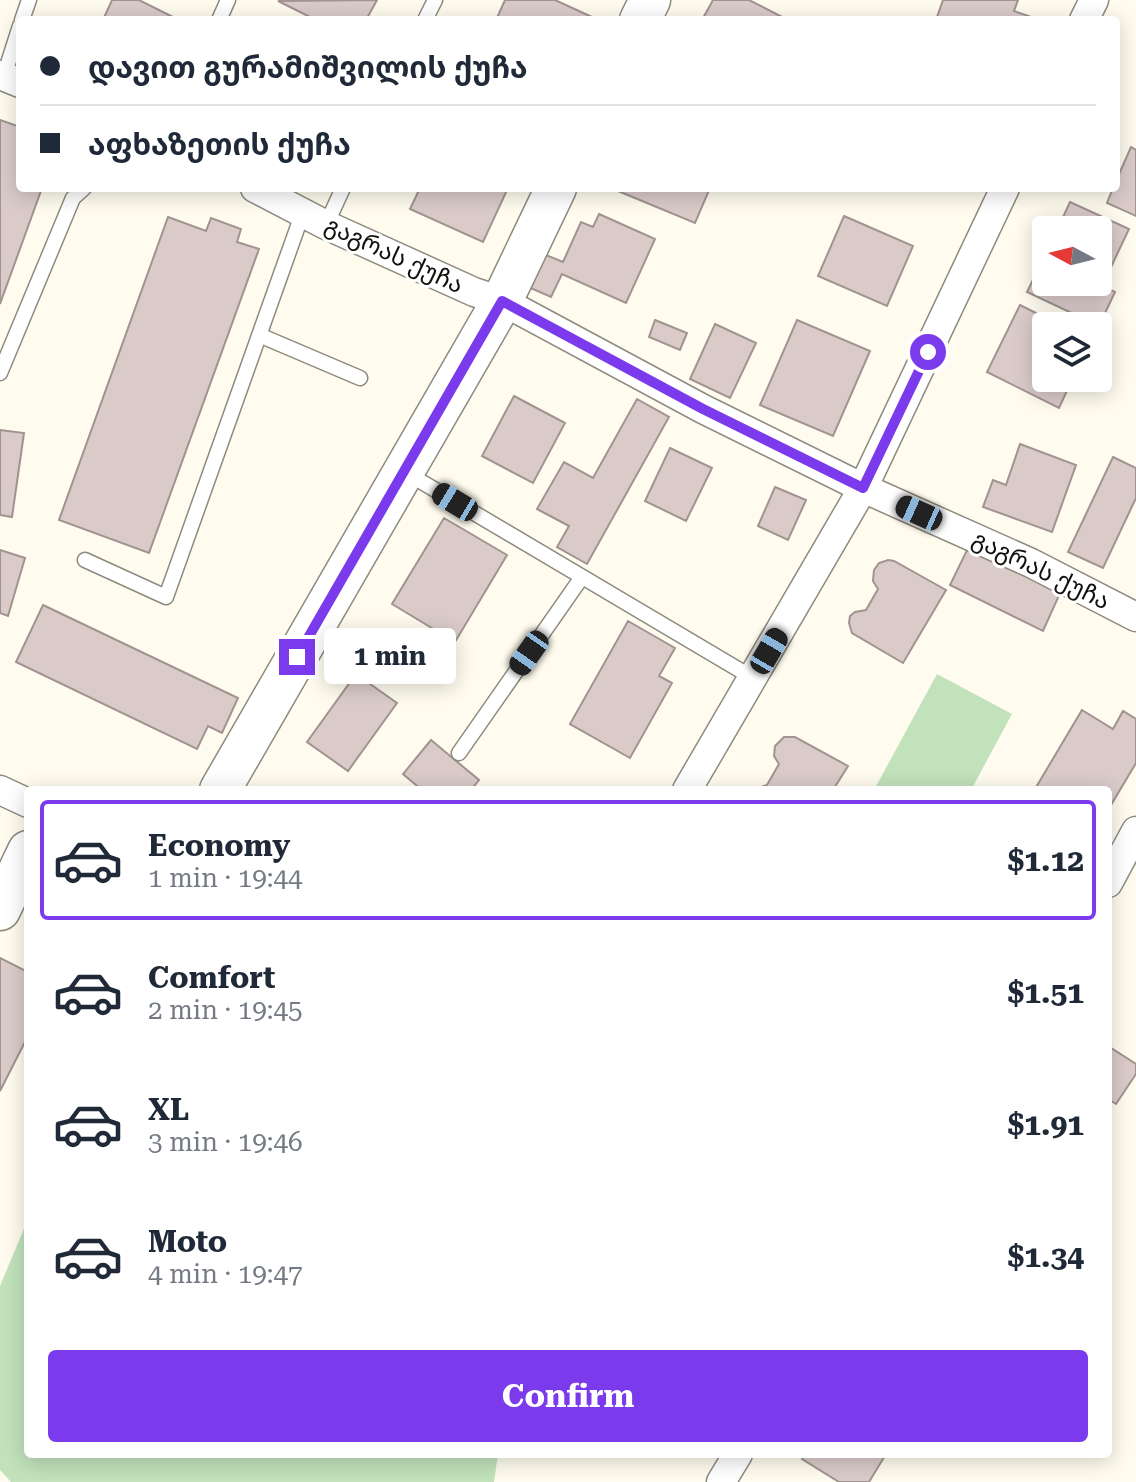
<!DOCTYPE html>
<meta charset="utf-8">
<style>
:root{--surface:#fff;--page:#f6f6f7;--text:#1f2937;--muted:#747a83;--line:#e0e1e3;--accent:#7c3aed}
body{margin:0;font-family:"Roboto Serif","Noto Sans Georgian",serif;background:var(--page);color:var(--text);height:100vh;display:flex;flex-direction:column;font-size:30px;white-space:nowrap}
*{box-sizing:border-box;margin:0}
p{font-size:26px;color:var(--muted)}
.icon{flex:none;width:44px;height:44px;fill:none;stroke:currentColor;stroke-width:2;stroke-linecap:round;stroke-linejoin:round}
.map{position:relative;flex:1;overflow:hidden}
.drawer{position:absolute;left:24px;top:786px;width:1088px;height:672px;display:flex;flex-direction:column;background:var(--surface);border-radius:8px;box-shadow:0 4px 20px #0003}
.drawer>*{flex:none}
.top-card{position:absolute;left:16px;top:16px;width:1104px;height:176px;border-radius:8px;box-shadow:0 4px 20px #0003;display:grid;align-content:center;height:176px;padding:0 24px;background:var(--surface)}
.needle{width:52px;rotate:277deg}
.buttons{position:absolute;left:1032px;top:216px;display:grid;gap:16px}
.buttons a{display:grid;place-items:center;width:80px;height:80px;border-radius:8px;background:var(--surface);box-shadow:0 4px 20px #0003;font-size:40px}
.end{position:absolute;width:36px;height:36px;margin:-18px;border:10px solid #7c3aed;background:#fff;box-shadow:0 0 0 4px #fff}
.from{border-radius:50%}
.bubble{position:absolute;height:56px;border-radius:8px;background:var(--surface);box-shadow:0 4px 20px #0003;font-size:26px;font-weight:700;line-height:56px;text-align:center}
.car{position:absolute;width:24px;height:48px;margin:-24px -12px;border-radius:10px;box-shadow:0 0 6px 2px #0007;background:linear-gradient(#222 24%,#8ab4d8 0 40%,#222 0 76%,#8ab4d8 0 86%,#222 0)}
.top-card b{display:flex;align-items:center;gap:28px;height:76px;font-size:30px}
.top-card b+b{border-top:2px solid var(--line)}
.top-card i{width:20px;height:20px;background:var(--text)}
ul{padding:14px 0 0;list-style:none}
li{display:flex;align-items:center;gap:24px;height:120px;margin:0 16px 12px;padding:0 8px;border:4px solid transparent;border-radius:8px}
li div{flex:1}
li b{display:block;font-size:30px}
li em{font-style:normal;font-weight:700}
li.on{border-color:var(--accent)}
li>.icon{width:72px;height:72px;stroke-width:1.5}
.primary-button{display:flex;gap:16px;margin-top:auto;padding:16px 24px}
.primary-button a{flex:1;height:92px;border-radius:8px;background:var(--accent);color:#fff;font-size:32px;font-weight:700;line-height:92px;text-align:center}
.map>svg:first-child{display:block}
</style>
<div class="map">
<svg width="1136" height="1482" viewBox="0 0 1136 1482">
<rect width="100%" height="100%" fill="#fffcef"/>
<path fill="#c1e2bb" d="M 937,674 L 1012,714 L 971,790 L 874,790 Z
M 28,1219 L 28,1454 L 498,1454 L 494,1482 L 11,1482 L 0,1470 L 0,1286 Z"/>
<path fill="#dacbc9" stroke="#a09390" stroke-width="2" d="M 112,0 L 139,0 L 173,17 L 171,20 L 103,20 Z
M 377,0 L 366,20 L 316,20 L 278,1 Z
M 505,0 L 555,0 L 592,17 L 590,20 L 496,20 Z
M 713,0 L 749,0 L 788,20 L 702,20 Z
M 943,0 L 1018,0 L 1014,11 L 1034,18 L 936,20 Z
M 0,120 L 20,127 L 20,188 L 42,188 L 0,304 Z
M 1131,147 L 1136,150 L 1136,216 L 1107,203 L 1113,188 L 1116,188 L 1116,181 Z
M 420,188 L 508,188 L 483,242 L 410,209 Z
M 620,188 L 710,188 L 695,223 L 618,191 Z
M 1070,202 L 1129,229 L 1102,286 L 1115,292 L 1099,326 L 1027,292 L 1046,253 L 1046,282 L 1098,282 L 1098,230 L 1057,230 Z
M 599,214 L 655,239 L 626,303 L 562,274 L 551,297 L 526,286 L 541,253 L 563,262 L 581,222 L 593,227 Z
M 844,216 L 913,246 L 887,306 L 818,276 Z
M 168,217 L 206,231 L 211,218 L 241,229 L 237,242 L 259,249 L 149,553 L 59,520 Z
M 1020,305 L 1058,324 L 1057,326 L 1046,326 L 1046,353 L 1042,362 L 1046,364 L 1046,378 L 1073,378 L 1059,408 L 987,372 Z
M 655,320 L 687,333 L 680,350 L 649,337 Z
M 797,320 L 870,351 L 833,436 L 760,405 Z
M 715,324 L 756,343 L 730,398 L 690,379 Z
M 514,396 L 565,423 L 533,483 L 482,456 Z
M 637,399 L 669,417 L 587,564 L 557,547 L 569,526 L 537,509 L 564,462 L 593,478 Z
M 0,430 L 24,433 L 12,517 L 0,515 Z
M 1020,444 L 1076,465 L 1052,532 L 983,507 L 993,480 L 1006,485 Z
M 670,448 L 712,468 L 686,521 L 645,501 Z
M 1113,457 L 1136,468 L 1136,498 L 1103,568 L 1068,552 Z
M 775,487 L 806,500 L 788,540 L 758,526 Z
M 444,518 L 507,555 L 455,642 L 392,604 Z
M 969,546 L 1061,591 L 1043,631 L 950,585 Z
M 0,550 L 25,558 L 8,616 L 0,613 Z
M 888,560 L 894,561 L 946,590 L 903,663 L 852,633 L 849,623 L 850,616 L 855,612 L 866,610 L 878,589 L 873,581 L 874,570 L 879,563 Z
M 43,605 L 238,698 L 222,733 L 208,726 L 197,749 L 16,662 Z
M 628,621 L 675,648 L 659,676 L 672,683 L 630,758 L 570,724 Z
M 356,674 L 397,703 L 348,771 L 307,742 Z
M 1082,710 L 1113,729 L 1123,711 L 1136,719 L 1136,763 L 1108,810 L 1108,790 L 1035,789 Z
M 784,737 L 795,737 L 848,766 L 833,790 L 752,790 L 767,785 L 779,764 L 774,756 L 775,746 Z
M 431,740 L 479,780 L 471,790 L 422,790 L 403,774 Z
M 0,958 L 28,972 L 28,1036 L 0,1091 Z
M 1108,1046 L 1136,1064 L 1136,1074 L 1116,1104 L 1108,1099 Z
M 806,1454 L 886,1454 L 869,1482 L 839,1482 L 802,1459 Z"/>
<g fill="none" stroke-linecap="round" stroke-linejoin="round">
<defs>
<path id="lane" d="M 22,20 L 29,0
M 219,20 L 228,0
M 425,20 L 435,0
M 4,76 L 20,26
M 326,225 L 343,188
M 259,335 L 360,378
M 0,373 L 73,198 L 84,188
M 405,472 L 753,678
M 85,560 L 166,597 L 303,212
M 459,753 L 582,577"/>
<path id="street" d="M 1084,20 L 1094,0
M 0,75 L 20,83
M 255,188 L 326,225 L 474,292 L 502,301 L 703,409 L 863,488 L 1031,563 L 1136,617
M 0,790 L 28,803
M 687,790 L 863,488 L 1005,188
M 1108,883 L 1136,831
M 721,1482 L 738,1454"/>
<path id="secondary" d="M 640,20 L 650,0
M 220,790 L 502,301 L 556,188
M 0,910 L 28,851"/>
</defs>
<use href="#lane" stroke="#8d8a7f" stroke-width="17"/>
<use href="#street" stroke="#8d8a7f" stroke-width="31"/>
<use href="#secondary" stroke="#8d8a7f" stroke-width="43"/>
<use href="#lane" stroke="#fff" stroke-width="14"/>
<use href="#street" stroke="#fff" stroke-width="28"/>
<use href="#secondary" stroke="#fff" stroke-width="40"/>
</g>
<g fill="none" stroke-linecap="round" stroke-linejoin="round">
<path stroke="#7c3aed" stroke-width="10" d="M 297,657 L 502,301 L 703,409 L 863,488 L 928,352"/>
</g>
<g text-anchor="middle" stroke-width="6" stroke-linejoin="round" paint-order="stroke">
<g font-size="24" fill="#12110d" stroke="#fff">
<text transform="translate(394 255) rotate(25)" y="8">გაგრას ქუჩა</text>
<text transform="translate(1041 570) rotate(26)" y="8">გაგრას ქუჩა</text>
</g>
</g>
</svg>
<div class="buttons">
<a><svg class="needle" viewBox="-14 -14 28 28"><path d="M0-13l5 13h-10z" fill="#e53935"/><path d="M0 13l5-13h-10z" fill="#747a83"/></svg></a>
<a><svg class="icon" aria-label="layers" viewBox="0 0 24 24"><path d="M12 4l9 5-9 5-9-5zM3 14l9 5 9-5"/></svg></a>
</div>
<i class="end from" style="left:928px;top:352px"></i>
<i class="end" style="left:297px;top:657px"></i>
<div class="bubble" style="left:324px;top:628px;width:132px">1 min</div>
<i class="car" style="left:455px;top:502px;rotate:301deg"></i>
<i class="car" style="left:919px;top:513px;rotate:294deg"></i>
<i class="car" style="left:769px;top:651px;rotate:30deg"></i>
<i class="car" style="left:529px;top:653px;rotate:215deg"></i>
<div class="top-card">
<b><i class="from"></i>დავით გურამიშვილის ქუჩა</b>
<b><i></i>აფხაზეთის ქუჩა</b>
</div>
<section class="drawer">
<ul>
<li class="on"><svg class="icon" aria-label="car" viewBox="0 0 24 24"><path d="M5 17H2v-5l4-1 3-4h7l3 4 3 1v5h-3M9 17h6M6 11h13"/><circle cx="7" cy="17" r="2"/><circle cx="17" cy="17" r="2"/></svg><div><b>Economy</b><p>1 min · 19:44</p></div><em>$1.12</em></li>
<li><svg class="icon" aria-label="car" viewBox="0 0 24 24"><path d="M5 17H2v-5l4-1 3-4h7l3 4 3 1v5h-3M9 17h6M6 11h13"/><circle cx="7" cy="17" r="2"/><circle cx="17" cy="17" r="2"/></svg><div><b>Comfort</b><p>2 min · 19:45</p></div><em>$1.51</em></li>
<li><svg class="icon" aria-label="car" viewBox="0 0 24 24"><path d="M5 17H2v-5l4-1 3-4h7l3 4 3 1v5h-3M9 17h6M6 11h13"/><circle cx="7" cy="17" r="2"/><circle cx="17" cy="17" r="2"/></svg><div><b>XL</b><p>3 min · 19:46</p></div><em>$1.91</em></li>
<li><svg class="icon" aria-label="car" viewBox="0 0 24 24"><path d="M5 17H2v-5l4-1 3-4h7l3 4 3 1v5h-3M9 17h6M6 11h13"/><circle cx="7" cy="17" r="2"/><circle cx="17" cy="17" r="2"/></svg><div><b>Moto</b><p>4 min · 19:47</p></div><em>$1.34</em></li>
</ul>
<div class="primary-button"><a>Confirm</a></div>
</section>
</div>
